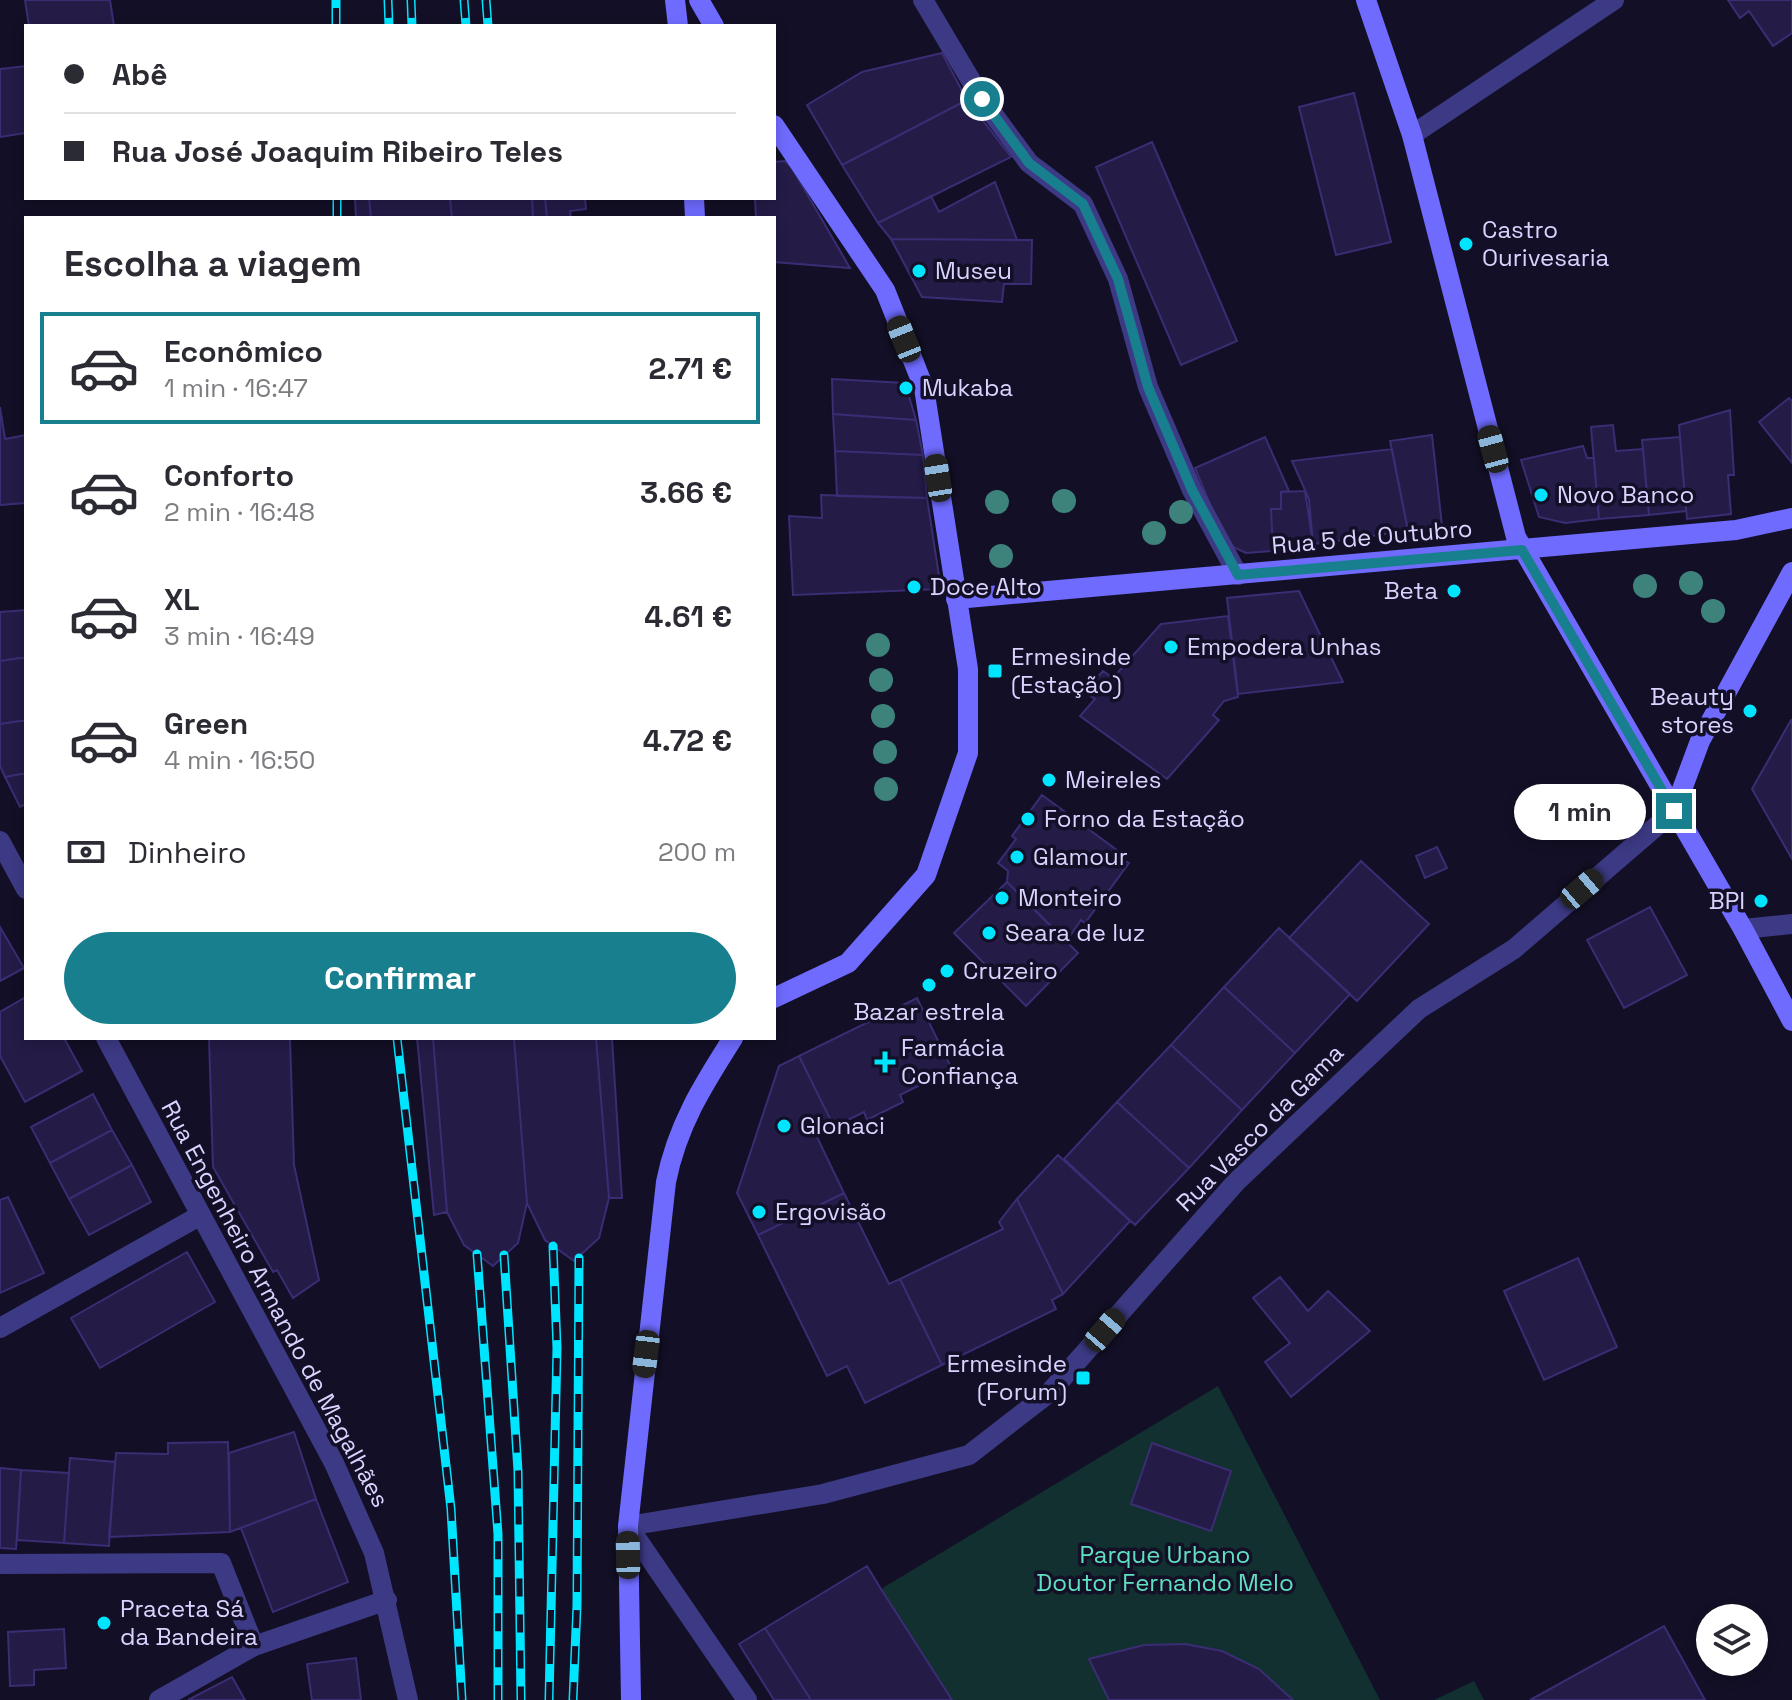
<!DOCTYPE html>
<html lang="pt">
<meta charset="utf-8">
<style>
:root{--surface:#fff;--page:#f2f2f3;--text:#2b2b33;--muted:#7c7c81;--line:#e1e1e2;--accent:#187f8f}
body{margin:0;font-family:"Space Grotesk",sans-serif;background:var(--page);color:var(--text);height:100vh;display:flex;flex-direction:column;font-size:30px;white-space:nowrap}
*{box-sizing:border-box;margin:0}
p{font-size:26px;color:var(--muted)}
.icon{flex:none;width:44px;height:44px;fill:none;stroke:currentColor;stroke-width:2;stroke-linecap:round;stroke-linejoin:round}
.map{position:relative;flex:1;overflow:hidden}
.details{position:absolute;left:24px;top:216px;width:752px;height:824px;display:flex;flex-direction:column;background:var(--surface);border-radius:0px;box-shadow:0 4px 12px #0003}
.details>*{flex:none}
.guide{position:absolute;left:24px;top:24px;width:752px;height:176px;border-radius:0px;box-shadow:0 4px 12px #0003;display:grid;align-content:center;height:176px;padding:0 40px;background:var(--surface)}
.tools{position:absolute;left:1696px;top:1604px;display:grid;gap:16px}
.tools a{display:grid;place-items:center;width:72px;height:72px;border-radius:50%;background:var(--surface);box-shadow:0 4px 12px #0003;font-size:40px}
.end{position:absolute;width:36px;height:36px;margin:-18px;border:10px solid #187f8f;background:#fff;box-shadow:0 0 0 4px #fff}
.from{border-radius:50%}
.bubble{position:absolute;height:56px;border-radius:28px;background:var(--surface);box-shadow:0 4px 12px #0003;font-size:26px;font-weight:800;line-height:56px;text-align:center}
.car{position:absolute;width:24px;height:48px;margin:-24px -12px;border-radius:10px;box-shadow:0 0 6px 2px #0007;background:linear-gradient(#222 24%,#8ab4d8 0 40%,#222 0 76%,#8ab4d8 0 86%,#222 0)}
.guide b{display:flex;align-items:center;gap:28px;height:76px;font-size:30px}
.guide b+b{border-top:2px solid var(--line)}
.guide i{width:20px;height:20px;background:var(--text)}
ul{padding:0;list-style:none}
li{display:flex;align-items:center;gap:24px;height:112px;margin:0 16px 12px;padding:0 24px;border:4px solid transparent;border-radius:0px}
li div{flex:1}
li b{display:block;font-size:30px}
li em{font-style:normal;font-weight:800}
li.selected{border-color:var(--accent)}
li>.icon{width:72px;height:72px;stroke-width:1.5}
h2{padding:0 40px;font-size:36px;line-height:96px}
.pay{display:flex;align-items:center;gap:20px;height:88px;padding:0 40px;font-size:30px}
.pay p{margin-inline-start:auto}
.cta{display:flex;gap:16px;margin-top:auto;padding:16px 40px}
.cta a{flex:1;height:92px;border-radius:48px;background:var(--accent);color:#fff;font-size:32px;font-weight:800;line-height:92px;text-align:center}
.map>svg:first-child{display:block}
</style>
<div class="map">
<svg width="1792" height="1700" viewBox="0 0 1792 1700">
<rect width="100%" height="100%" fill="#130f26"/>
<path fill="#12302f" d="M 1218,1386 L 1380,1700 L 952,1700 L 881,1589 Z
M 1474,1681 L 1484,1700 L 1434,1700 Z"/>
<path fill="#241b47" stroke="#3b2d73" stroke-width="2" d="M 25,0 L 110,0 L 114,26 L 29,26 Z
M 1728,0 L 1792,0 L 1792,33 L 1773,46 L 1749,11 L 1740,18 Z
M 942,53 L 967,100 L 842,165 L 807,105 L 862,72 Z
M 26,66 L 26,133 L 0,137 L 0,69 Z
M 1354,93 L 1391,242 L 1336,255 L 1299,107 Z
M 967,100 L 1011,157 L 878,223 L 842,165 Z
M 1152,142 L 1237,341 L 1181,365 L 1096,167 Z
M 785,161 L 792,168 L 850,268 L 774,262 L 774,218 L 756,218 L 755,198 L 774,198 L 774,162 Z
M 995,182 L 1017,240 L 891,239 L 878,223 L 931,196 L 939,212 Z
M 355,198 L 369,198 L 371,218 L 356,218 Z
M 369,198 L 450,198 L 452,218 L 371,218 Z
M 450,198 L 532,198 L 533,218 L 452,218 Z
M 532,198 L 545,198 L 547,218 L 533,218 Z
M 545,198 L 585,198 L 586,209 L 570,211 L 571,218 L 547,218 Z
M 891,239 L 1032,240 L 1031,284 L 1004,284 L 1002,302 L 922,297 Z
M 832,379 L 905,383 L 916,420 L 833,414 Z
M 1789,398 L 1792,401 L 1792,463 L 1759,422 Z
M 0,407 L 5,439 L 26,435 L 26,503 L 0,505 Z
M 1730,410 L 1734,475 L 1728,475 L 1731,514 L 1687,519 L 1679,425 Z
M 833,414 L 916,420 L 923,455 L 835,451 Z
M 1613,425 L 1616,451 L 1643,449 L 1649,515 L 1599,519 L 1591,427 Z
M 1432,435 L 1442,526 L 1408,531 L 1390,441 Z
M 1265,437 L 1289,491 L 1281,492 L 1281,509 L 1271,509 L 1273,551 L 1246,553 L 1233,547 L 1221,531 L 1195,468 Z
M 1680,437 L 1686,511 L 1649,515 L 1642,440 Z
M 1583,446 L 1587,458 L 1594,458 L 1599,519 L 1565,523 L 1539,517 L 1521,460 Z
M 1392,449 L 1408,531 L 1313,544 L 1309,499 L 1292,461 Z
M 835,451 L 923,455 L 927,498 L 837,496 Z
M 1305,491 L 1313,544 L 1273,551 L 1271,509 L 1281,509 L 1281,492 Z
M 821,495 L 927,498 L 941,589 L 793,595 L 789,516 L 822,518 Z
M 1299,591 L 1343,682 L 1238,694 L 1227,598 Z
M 26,610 L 26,657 L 0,661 L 0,612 Z
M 1228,616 L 1238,697 L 1224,701 L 1213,715 L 1219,720 L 1167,779 L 1080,716 L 1095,699 L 1084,692 L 1103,671 L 1113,678 L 1161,624 Z
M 26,657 L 26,720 L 0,724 L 0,661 Z
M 26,720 L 26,773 L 5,777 L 0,766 L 0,724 Z
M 1791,720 L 1792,720 L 1792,859 L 1752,789 Z
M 26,773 L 26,804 L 20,807 L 5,777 Z
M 1042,795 L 1125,856 L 1122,860 L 1129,863 L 1085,923 L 1081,920 L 1066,942 L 1007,882 L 1008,871 L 998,863 L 1016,839 L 1012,836 Z
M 1437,847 L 1447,868 L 1425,878 L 1416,856 Z
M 1361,861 L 1429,924 L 1357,1001 L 1289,938 Z
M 1007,882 L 1078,953 L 1026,1006 L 954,933 Z
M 1650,907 L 1687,975 L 1624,1008 L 1587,940 Z
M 0,927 L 24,968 L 0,981 Z
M 1279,928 L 1350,994 L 1295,1053 L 1224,987 Z
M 1224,987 L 1295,1053 L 1242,1110 L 1171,1045 Z
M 26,997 L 26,1038 L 64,1038 L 82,1071 L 25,1102 L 0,1056 L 0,1012 Z
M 917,998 L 952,1069 L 900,1095 L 903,1102 L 867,1120 L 864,1112 L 834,1127 L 799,1056 Z
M 209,1038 L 290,1038 L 294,1165 L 319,1280 L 293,1298 L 277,1270 L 273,1272 L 213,1167 Z
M 417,1038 L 433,1038 L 447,1212 L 434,1215 Z
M 433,1038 L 514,1038 L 527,1203 L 518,1243 L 493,1266 L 464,1245 L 447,1212 Z
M 514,1038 L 596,1038 L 609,1198 L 599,1238 L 574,1261 L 545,1240 L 527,1203 Z
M 596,1038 L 612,1038 L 622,1198 L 609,1198 Z
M 1171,1045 L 1242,1110 L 1189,1168 L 1117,1102 Z
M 799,1056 L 834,1127 L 816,1135 L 844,1193 L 758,1235 L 737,1193 L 779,1066 Z
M 93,1094 L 112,1130 L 50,1163 L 31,1127 Z
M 1117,1102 L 1189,1168 L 1135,1225 L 1064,1159 Z
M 112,1130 L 132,1165 L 69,1199 L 50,1163 Z
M 1058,1155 L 1130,1221 L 1063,1294 L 1017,1199 Z
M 132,1165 L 151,1202 L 89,1235 L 69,1199 Z
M 844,1193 L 889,1284 L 900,1279 L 942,1365 L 865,1403 L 847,1366 L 827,1376 L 758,1235 Z
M 8,1197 L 44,1273 L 0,1293 L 0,1200 Z
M 1017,1199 L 1063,1294 L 1052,1300 L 1056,1309 L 942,1365 L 900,1279 L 1003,1229 L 999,1222 Z
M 187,1252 L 215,1302 L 100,1368 L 71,1318 Z
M 1578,1258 L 1617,1347 L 1544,1380 L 1504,1291 Z
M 1280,1277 L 1308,1311 L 1328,1291 L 1370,1331 L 1291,1397 L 1265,1362 L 1290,1343 L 1253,1298 Z
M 294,1432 L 316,1499 L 230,1532 L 229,1453 Z
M 228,1442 L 230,1532 L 109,1537 L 116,1453 L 168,1454 L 168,1443 Z
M 1152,1443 L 1231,1471 L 1211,1531 L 1131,1504 Z
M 70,1458 L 115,1462 L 109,1546 L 64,1543 Z
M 0,1468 L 21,1470 L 16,1549 L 0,1548 Z
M 21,1470 L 69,1473 L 64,1543 L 17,1540 Z
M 316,1499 L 348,1582 L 273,1612 L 241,1528 Z
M 867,1566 L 881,1589 L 952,1700 L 811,1700 L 765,1628 Z
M 1664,1626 L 1705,1700 L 1530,1700 Z
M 765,1628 L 811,1700 L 774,1700 L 739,1644 Z
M 64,1629 L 66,1668 L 34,1670 L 34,1685 L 10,1686 L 8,1632 Z
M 1185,1644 L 1222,1651 L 1259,1669 L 1293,1700 L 1109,1700 L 1089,1659 L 1144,1645 Z
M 356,1658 L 361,1700 L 312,1700 L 307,1664 Z
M 232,1677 L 245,1700 L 188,1700 Z"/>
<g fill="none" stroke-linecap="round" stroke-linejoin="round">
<path stroke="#3d3a85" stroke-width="20" d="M 923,0 L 982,99 L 1029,163 L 1083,204 L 1118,279 L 1148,387 L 1192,490 L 1238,575
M 1412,135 L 1614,0
M 0,841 L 26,889
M 1743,929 L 1792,924
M 106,1038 L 334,1463 L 374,1553 L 408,1700
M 0,1328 L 201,1215
M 0,1564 L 221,1563 L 254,1646
M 159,1700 L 254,1646 L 387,1600
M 747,1700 L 628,1526 L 823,1494 L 969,1455 L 1050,1392 L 1236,1182 L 1419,1009 L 1514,949 L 1674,811"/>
<path stroke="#6f6bff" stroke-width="20" d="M 675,0 L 678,26
M 699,0 L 714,26
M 1366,0 L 1412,135 L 1516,537 L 1743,929 L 1792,1021
M 774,125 L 885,290 L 924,388 L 968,669 L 968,753 L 926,875 L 848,963 L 774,998
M 694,198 L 695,218
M 956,599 L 1736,530 L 1792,518
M 1674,811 L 1700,741 L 1792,572
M 631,1700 L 628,1526 L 666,1182 C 677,1126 703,1085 733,1038"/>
<defs>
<path id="rail" d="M 388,0 L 389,26
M 411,0 L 412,26
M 464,0 L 466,26
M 486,0 L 488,26
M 336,26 L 336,0
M 337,198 L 337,218
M 397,1038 L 451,1509 L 462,1700
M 477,1254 L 498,1534 L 498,1700
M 504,1255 L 518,1471 L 521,1700
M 549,1700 L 557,1348 L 553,1246
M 573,1700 L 577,1605 L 579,1258"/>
</defs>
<use href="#rail" stroke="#00e5ff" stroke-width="9"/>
<use href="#rail" stroke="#130f26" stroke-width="6" stroke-dasharray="18" stroke-linecap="butt"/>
</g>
<g fill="#3d827b">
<circle cx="1064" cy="501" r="12"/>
<circle cx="997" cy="502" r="12"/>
<circle cx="1181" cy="512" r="12"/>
<circle cx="1154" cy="533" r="12"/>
<circle cx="1001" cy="556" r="12"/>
<circle cx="1691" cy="583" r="12"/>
<circle cx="1645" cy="586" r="12"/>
<circle cx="1713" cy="611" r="12"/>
<circle cx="878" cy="645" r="12"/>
<circle cx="881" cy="680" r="12"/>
<circle cx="883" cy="716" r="12"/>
<circle cx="885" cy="752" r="12"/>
<circle cx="886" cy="789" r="12"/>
</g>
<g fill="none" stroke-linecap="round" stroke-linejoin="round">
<path stroke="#187f8f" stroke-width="10" d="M 982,99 L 1029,163 L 1083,204 L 1118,279 L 1148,387 L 1192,490 L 1238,575 L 1522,550 L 1674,811"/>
</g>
<g fill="#00e5ff" stroke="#130f26" stroke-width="3">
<circle cx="1466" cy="244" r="8"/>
<circle cx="919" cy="271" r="8"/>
<circle cx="906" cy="388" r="8"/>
<circle cx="1541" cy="495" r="8"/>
<circle cx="914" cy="587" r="8"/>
<circle cx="1454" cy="591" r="8"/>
<circle cx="1171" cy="647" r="8"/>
<rect x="987" y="663" width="16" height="16" rx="4"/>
<circle cx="1750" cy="711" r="8"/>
<circle cx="1049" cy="780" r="8"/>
<circle cx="1028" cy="819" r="8"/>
<circle cx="1017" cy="857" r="8"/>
<circle cx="1002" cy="898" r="8"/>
<circle cx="1761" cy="901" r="8"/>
<circle cx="989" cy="933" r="8"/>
<circle cx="947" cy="971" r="8"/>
<circle cx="929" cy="985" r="8"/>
<path d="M881 1050h8v8h8v8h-8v8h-8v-8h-8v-8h8z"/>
<circle cx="784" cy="1126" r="8"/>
<circle cx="759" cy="1212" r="8"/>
<rect x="1075" y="1370" width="16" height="16" rx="4"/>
<circle cx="104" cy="1623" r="8"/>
</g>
<g text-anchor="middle" stroke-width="7" stroke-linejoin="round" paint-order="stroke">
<g font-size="24" fill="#d9d4ff" stroke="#130f26" text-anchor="start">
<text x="1482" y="238">Castro<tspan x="1482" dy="28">Ourivesaria</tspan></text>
<text x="935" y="279">Museu</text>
<text x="922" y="396">Mukaba</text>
<text x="1557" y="503">Novo Banco</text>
<text x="930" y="595">Doce Alto</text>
<text x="1438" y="599" text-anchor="end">Beta</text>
<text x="1187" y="655">Empodera Unhas</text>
<text x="1011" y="665">Ermesinde<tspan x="1011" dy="28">(Estação)</tspan></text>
<text x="1734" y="705" text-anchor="end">Beauty<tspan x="1734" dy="28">stores</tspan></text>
<text x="1065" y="788">Meireles</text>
<text x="1044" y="827">Forno da Estação</text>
<text x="1033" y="865">Glamour</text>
<text x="1018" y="906">Monteiro</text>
<text x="1745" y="909" text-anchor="end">BPI</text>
<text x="1005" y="941">Seara de luz</text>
<text x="963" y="979">Cruzeiro</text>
<text x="929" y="1020" text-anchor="middle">Bazar estrela</text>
<text x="901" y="1056">Farmácia<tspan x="901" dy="28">Confiança</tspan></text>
<text x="800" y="1134">Glonaci</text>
<text x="775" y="1220">Ergovisão</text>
<text x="1067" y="1372" text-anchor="end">Ermesinde<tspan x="1067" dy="28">(Forum)</tspan></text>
<text x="120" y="1617">Praceta Sá<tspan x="120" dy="28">da Bandeira</tspan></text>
</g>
<g font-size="24" fill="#d9d4ff" stroke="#130f26">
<text transform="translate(1372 537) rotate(-5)" y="8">Rua 5 de Outubro</text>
<text transform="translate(1260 1128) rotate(-45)" y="8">Rua Vasco da Gama</text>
<text transform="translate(275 1304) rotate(62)" y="8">Rua Engenheiro Armando de Magalhães</text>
</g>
<g font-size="24" fill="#5fe0c0" stroke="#130f26">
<text x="1165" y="1563">Parque Urbano<tspan x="1165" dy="28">Doutor Fernando Melo</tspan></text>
</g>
</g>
</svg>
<div class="tools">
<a><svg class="icon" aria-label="layers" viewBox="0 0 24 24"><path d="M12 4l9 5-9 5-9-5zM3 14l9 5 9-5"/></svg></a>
</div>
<i class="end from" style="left:982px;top:99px"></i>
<i class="end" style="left:1674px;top:811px"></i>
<div class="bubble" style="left:1514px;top:784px;width:132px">1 min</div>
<i class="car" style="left:904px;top:339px;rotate:338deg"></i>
<i class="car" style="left:1493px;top:449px;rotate:345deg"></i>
<i class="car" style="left:938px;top:478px;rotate:351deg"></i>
<i class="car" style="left:1582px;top:889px;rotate:50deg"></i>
<i class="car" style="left:1105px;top:1330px;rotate:41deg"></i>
<i class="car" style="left:646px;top:1354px;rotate:187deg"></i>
<i class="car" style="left:628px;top:1555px;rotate:359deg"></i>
<div class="guide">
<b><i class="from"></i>Abê</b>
<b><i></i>Rua José Joaquim Ribeiro Teles</b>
</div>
<section class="details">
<h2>Escolha a viagem</h2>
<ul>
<li class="selected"><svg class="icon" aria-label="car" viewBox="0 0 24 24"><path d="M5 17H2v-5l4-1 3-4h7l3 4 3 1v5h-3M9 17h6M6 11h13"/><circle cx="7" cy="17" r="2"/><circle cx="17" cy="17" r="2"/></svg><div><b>Econômico</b><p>1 min · 16:47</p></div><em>2.71 €</em></li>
<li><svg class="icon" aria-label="car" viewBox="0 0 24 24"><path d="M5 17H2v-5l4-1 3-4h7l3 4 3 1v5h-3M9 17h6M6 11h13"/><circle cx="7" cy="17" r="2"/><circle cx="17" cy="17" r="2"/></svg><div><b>Conforto</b><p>2 min · 16:48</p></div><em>3.66 €</em></li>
<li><svg class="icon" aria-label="car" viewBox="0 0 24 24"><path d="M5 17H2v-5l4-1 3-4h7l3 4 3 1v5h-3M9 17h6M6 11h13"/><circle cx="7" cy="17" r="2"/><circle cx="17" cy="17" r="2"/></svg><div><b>XL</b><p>3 min · 16:49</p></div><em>4.61 €</em></li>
<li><svg class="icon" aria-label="car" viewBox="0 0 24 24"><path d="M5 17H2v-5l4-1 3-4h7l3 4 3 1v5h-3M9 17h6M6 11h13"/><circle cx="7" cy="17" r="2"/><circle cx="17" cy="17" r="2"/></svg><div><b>Green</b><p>4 min · 16:50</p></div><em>4.72 €</em></li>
</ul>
<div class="pay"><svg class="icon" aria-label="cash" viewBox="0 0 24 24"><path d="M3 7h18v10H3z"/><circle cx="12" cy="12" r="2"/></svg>Dinheiro<p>200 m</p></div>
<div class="cta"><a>Confirmar</a></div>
</section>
</div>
